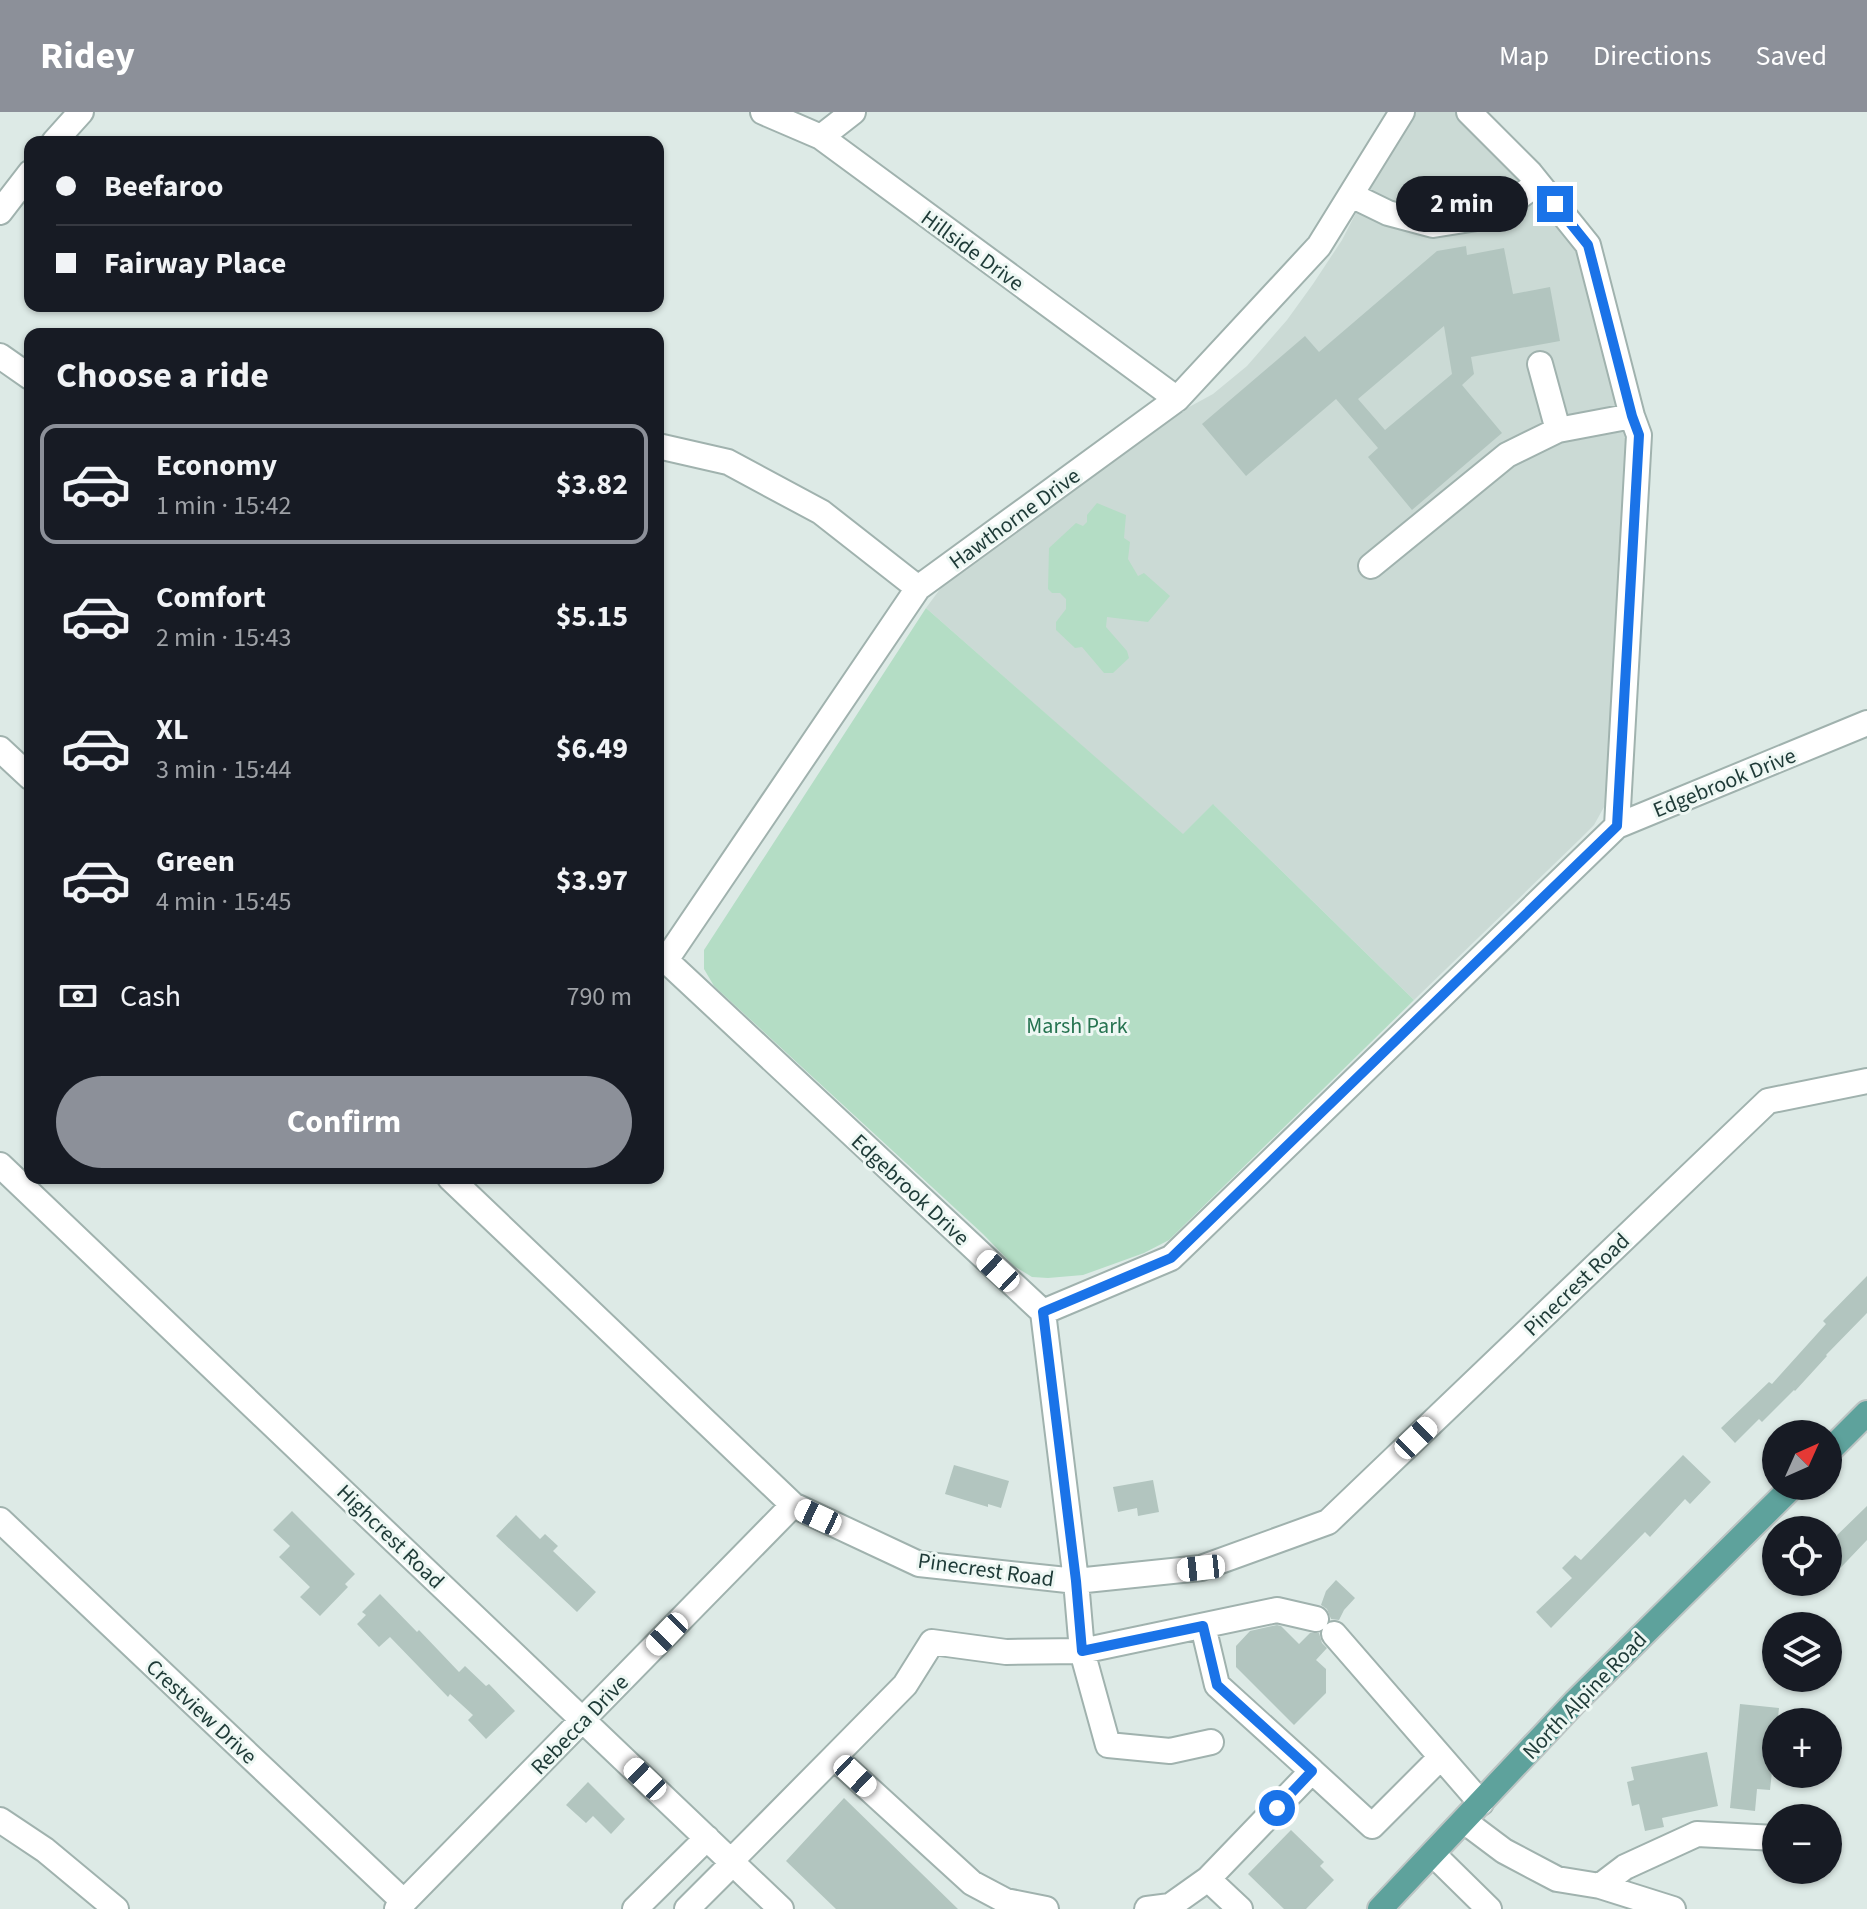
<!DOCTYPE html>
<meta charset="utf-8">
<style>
:root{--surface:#171b24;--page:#242831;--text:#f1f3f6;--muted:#9ea1a6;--line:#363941;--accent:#8c9099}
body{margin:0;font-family:"Source Sans 3",sans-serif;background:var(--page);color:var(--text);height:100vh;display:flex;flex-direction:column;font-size:30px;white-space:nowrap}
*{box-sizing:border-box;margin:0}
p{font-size:26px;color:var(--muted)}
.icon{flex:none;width:44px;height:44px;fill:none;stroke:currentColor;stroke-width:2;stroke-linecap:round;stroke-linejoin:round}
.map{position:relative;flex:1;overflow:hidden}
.sheet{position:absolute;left:24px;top:216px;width:640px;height:856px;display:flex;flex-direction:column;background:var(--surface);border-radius:16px;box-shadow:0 2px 6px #0004}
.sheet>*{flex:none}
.guide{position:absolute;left:24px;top:24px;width:640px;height:176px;border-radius:16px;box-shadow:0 2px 6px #0004;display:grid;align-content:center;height:176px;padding:0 32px;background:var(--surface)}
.needle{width:52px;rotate:45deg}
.buttons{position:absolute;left:1762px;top:1308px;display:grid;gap:16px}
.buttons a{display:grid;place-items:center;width:80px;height:80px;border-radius:50%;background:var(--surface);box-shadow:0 2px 6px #0004;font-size:40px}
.end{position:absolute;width:36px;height:36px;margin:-18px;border:10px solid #1a73e8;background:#fff;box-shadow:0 0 0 4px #fff}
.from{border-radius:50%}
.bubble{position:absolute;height:56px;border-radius:28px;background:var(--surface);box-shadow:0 2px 6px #0004;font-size:26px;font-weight:700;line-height:56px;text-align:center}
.car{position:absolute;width:24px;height:48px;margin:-24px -12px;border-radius:10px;box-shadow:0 0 6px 2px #0007;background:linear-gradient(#fff 24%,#345 0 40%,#fff 0 76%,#345 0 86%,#fff 0)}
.guide b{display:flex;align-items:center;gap:28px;height:76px;font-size:30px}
.guide b+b{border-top:2px solid var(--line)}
.guide i{width:20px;height:20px;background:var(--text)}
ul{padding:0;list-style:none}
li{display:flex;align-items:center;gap:24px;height:120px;margin:0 16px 12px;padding:0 16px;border:4px solid transparent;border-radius:16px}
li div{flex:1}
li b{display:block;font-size:30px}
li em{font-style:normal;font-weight:700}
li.selected{border-color:var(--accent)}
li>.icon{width:72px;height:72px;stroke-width:1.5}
h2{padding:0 32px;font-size:36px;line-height:96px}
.pay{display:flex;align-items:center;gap:20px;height:88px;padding:0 32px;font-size:30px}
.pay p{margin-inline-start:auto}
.button{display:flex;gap:16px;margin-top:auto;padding:16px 32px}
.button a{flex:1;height:92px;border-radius:48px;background:var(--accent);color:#fff;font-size:32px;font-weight:700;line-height:92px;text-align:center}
header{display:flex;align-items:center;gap:48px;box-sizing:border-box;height:112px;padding:0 40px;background:var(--accent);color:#fff}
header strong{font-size:38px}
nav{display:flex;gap:44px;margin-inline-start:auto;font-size:28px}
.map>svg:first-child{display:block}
</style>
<header>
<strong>Ridey</strong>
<nav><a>Map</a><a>Directions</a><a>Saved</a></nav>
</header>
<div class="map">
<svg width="1867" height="1797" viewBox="0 0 1867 1797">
<rect width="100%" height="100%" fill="#ddeae6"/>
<path fill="#cbdad5" d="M 1408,0 L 1461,0 L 1568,118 L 1587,158 L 1629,326 L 1610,670 L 1604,695 L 1594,713 L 1579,728 L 1414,888 L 1214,693 L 1183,723 L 926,496 L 946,469 L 1126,334 L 1180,300 L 1213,282 L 1247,254 L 1287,208 L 1313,172 L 1342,128 Z"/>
<path fill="#b4ddc5" d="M 1097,391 L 1126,403 L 1124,426 L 1130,430 L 1128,447 L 1138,464 L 1144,461 L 1170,484 L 1148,510 L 1107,505 L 1106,515 L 1127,539 L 1129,546 L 1113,561 L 1104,561 L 1082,535 L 1075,536 L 1056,518 L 1056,510 L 1066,497 L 1066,487 L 1060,481 L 1052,481 L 1048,477 L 1049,436 L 1076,411 L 1083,414 L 1087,410 L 1087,403 Z
M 926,496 L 1183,722 L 1213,692 L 1414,888 L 1169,1128 L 1144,1141 L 1083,1163 L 1048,1166 L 1032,1165 L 1014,1154 L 983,1122 L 714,874 L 704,857 L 704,838 Z"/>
<path fill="#b2c5bf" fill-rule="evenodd" d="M 1466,134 L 1467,143 L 1504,136 L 1513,182 L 1550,175 L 1560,229 L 1471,245 L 1474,262 L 1462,273 L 1502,321 L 1412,398 L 1368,345 L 1378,336 L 1336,287 L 1246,364 L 1202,312 L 1305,224 L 1319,240 L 1437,139 ZM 1444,214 L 1452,262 L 1385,318 L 1358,287 Z
M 1867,1164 L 1867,1201 L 1826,1243 L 1827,1244 L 1795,1279 L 1794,1278 L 1762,1310 L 1759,1307 L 1735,1331 L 1721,1316 L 1769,1270 L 1772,1272 L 1826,1212 L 1823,1209 Z
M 1683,1343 L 1711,1370 L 1690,1392 L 1685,1387 L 1650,1425 L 1645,1420 L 1551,1516 L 1536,1500 L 1572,1466 L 1562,1456 L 1575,1443 L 1581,1448 Z
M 954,1353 L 1009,1369 L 1001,1396 L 988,1392 L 988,1395 L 945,1382 Z
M 1153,1368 L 1159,1400 L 1138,1404 L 1137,1396 L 1118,1400 L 1113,1375 Z
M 1867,1394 L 1867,1428 L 1828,1469 L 1828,1432 Z
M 292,1399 L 355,1462 L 345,1472 L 348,1475 L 320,1504 L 300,1485 L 310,1475 L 279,1445 L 290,1434 L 273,1418 Z
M 516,1403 L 540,1427 L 545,1422 L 558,1434 L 553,1439 L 596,1480 L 577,1500 L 496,1424 Z
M 1336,1468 L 1355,1486 L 1344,1498 L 1339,1508 L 1331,1507 L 1327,1497 L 1321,1493 L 1326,1479 Z
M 380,1482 L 417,1520 L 419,1518 L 459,1560 L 465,1554 L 486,1574 L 489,1572 L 515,1599 L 486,1627 L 468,1608 L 473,1603 L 450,1582 L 448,1585 L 390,1525 L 379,1535 L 357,1512 L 366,1503 L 362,1500 Z
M 1277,1513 L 1281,1514 L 1299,1532 L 1310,1521 L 1319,1521 L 1322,1531 L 1327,1536 L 1316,1548 L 1326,1557 L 1326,1581 L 1294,1613 L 1236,1555 L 1236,1534 L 1250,1519 Z
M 1740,1592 L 1779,1596 L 1770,1678 L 1757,1677 L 1755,1699 L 1730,1696 Z
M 1707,1640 L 1718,1694 L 1662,1706 L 1664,1715 L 1645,1719 L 1639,1692 L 1632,1694 L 1627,1670 L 1634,1668 L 1631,1655 Z
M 588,1670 L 625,1707 L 611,1722 L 593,1704 L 586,1711 L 566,1693 Z
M 844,1686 L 958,1797 L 836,1797 L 786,1749 Z
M 1291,1718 L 1324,1750 L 1320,1754 L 1334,1768 L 1306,1797 L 1284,1797 L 1248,1762 Z"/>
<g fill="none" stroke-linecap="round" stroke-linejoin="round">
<defs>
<path id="minor" d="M 763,0 L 821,25 L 1177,287
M 1469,0 L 1530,61 L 1588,133 L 1632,304 L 1639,323 L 1617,714
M 821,25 L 853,0
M 54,30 L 81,0
M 1351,83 L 1388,101 L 1433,113 L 1477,106 L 1516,87 L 1538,71
M 0,100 L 30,61
M 0,244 L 30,265
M 1540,252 L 1558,318
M 658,334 L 728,350 L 821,400 L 918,476
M 1371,454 L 1507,343 L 1558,318 L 1632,304
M 0,637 L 30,665
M 658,841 L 1043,1200
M 666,848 L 918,476 L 1177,287 L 1319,134 L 1402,0
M 0,1053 L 781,1797
M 450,1066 L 793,1393 L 919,1452 L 1076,1469 L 1201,1456 L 1328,1410 L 1768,989 L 1867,969
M 1043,1200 L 1171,1146 L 1617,714 L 1867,611
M 1043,1200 L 1076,1469 L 1082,1539 L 1108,1633 L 1170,1639 L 1211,1630
M 0,1408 L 404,1790
M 1203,1514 L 1217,1573 L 1312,1659
M 1334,1522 L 1481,1691
M 834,1645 L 905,1573 L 932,1530 L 1006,1540 L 1082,1539 L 1277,1498 L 1316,1507
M 0,1708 L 45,1738 L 116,1797
M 1464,1709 L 1504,1739 L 1557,1767 L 1600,1774 L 1673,1797
M 1433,1742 L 1489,1797
M 731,1749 L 834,1645 L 972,1771 L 1006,1789 L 1046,1797
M 1208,1767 L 1312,1659 L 1372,1714 L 1441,1645
M 1600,1774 L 1625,1755 L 1697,1722 L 1776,1726
M 397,1797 L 793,1393
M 635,1797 L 707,1726
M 687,1797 L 733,1751
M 1147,1797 L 1170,1794 L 1208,1767 L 1240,1797"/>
<path id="major" d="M 1828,1340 L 1867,1301
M 1380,1797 L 1575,1590 L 1793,1374"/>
</defs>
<use href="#minor" stroke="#a0b2ae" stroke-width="28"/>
<use href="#major" stroke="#bcc4c3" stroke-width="28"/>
<use href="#minor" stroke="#fff" stroke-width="24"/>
<use href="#major" stroke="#5ea29c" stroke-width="24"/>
</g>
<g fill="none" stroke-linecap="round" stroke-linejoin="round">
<path stroke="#1a73e8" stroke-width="10" d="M 1277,1696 L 1312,1659 L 1217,1573 L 1203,1514 L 1082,1539 L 1076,1469 L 1043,1200 L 1171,1146 L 1617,714 L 1639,323 L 1632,304 L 1588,133 L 1555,92"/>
</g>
<g text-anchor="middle" stroke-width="6" stroke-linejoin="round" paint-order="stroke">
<g font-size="22" fill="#1e3a37" stroke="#edf7f3">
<text transform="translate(973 138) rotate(36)" y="8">Hillside Drive</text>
<text transform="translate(1014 406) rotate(-36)" y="8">Hawthorne Drive</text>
<text transform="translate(1724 670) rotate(-22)" y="8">Edgebrook Drive</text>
<text transform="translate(911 1077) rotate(43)" y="8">Edgebrook Drive</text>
<text transform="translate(1576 1172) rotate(-44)" y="8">Pinecrest Road</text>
<text transform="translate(391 1424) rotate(44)" y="8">Highcrest Road</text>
<text transform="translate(986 1457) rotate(8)" y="8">Pinecrest Road</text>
<text transform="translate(1584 1583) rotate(-46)" y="8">North Alpine Road</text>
<text transform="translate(202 1599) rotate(43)" y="8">Crestview Drive</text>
<text transform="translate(579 1612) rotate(-46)" y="8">Rebecca Drive</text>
</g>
<g font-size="22" fill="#267350" stroke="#edf7f3">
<text x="1077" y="921">Marsh Park</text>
</g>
</g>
</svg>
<div class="buttons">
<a><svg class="needle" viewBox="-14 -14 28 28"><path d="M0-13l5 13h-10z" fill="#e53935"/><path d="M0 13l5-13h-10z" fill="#9ea1a6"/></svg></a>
<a><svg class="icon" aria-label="locate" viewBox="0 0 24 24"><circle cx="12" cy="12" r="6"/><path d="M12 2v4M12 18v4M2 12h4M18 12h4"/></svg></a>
<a><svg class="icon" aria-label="layers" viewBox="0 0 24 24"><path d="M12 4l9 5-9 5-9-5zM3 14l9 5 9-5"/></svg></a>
<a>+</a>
<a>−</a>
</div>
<i class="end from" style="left:1277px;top:1696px"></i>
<i class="end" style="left:1555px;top:92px"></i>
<div class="bubble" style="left:1396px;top:64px;width:132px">2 min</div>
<i class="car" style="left:998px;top:1159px;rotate:313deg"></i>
<i class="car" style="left:1416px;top:1326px;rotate:46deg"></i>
<i class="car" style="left:818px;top:1405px;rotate:295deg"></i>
<i class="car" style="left:1201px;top:1456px;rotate:264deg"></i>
<i class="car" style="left:667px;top:1522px;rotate:224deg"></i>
<i class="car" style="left:855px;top:1664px;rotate:133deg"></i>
<i class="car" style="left:645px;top:1667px;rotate:314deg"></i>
<div class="guide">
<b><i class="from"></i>Beefaroo</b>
<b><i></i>Fairway Place</b>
</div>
<section class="sheet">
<h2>Choose a ride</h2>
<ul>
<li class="selected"><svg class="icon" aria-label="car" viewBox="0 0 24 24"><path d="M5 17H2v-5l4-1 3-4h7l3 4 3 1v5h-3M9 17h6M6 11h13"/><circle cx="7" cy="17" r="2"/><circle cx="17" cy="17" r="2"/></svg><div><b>Economy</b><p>1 min · 15:42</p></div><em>$3.82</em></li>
<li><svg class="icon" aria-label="car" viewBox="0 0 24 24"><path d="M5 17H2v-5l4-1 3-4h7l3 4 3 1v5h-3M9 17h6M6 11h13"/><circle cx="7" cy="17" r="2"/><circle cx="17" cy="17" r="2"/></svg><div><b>Comfort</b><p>2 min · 15:43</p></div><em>$5.15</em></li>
<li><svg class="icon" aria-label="car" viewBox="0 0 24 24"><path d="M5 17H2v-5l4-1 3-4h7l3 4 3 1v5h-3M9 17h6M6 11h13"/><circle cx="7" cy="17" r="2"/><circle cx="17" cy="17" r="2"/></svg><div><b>XL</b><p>3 min · 15:44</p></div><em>$6.49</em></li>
<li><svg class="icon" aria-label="car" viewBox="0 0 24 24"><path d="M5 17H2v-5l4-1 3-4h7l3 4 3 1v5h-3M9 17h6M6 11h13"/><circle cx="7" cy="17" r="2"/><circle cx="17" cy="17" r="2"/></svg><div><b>Green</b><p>4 min · 15:45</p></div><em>$3.97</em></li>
</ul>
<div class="pay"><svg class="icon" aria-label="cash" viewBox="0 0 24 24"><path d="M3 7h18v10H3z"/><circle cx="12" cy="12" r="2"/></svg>Cash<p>790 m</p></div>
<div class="button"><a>Confirm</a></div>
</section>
</div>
